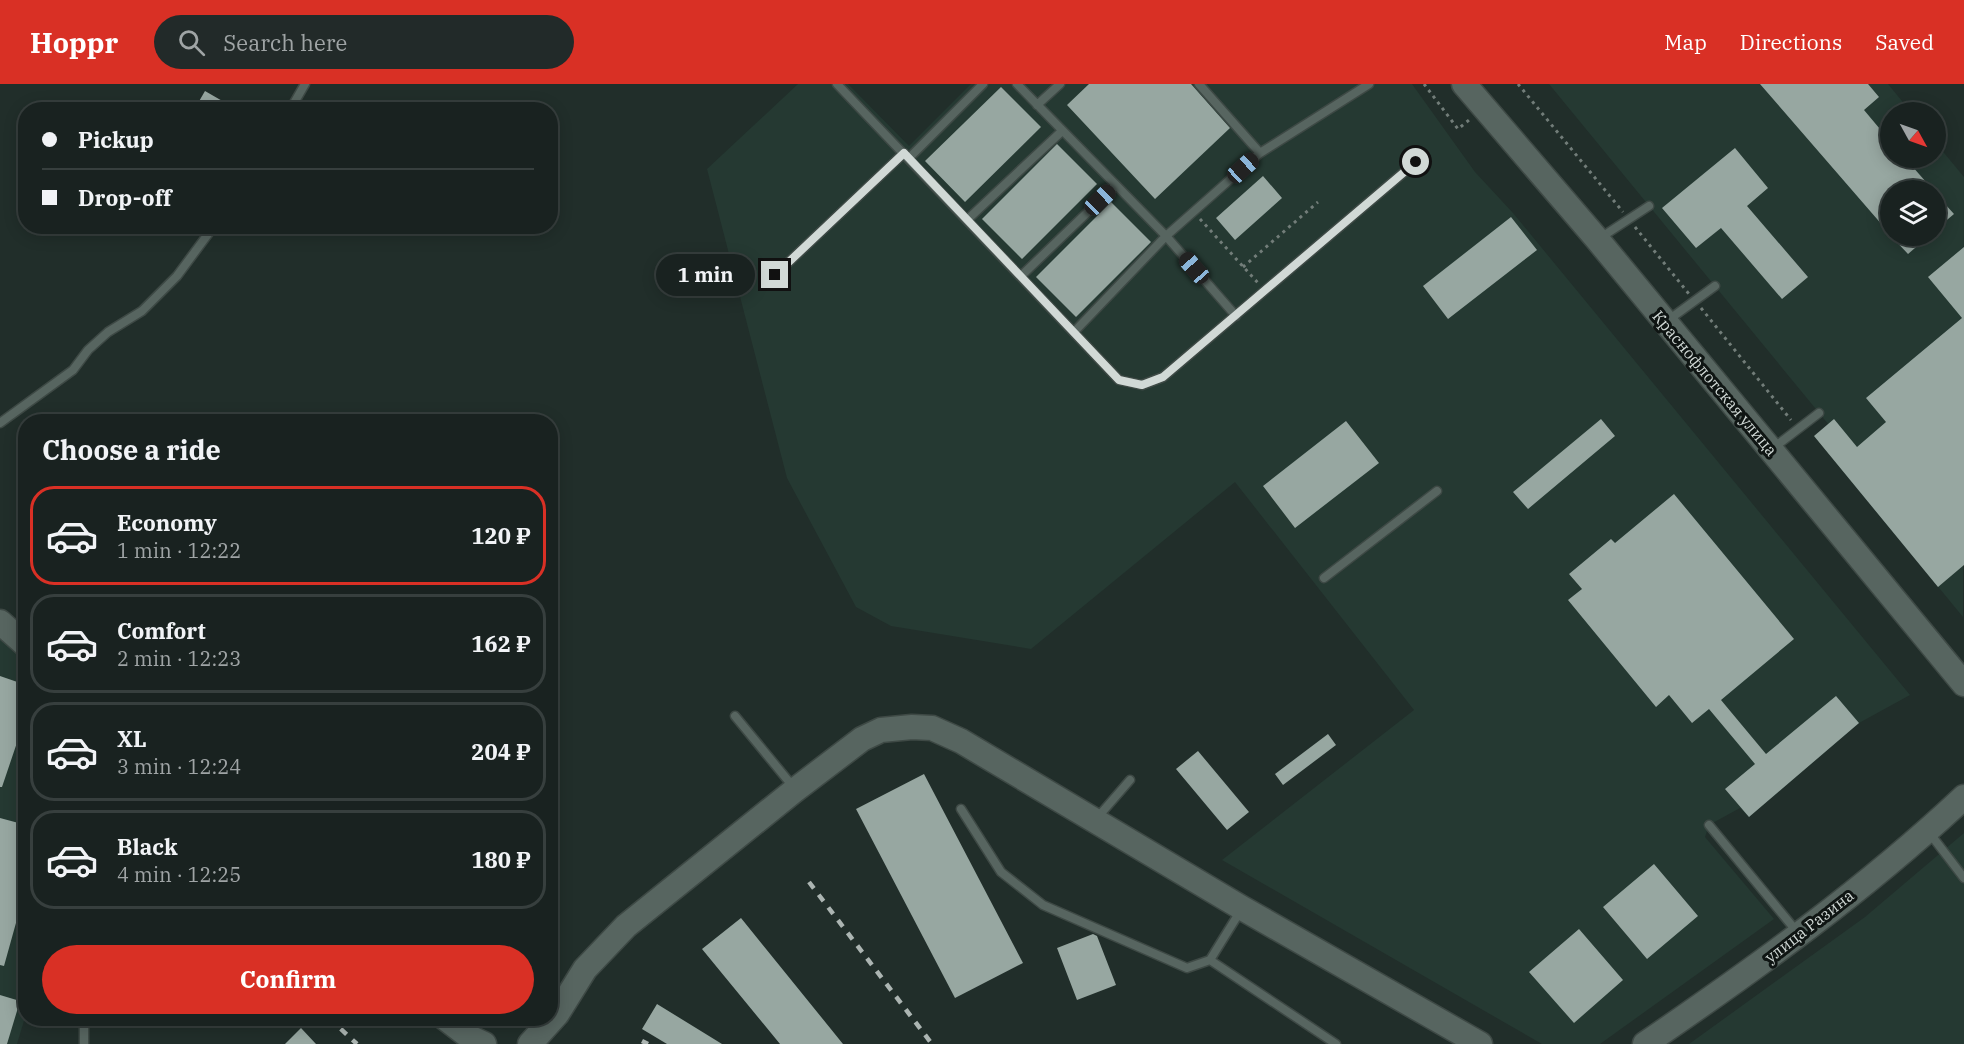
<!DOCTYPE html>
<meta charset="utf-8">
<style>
:root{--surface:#192220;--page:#222a29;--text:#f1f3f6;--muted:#9fa4a5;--line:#373f3e;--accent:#d93025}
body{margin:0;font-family:"IBM Plex Serif",serif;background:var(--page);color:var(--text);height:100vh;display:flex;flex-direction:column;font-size:22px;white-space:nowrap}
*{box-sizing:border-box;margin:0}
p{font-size:20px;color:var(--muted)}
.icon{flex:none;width:33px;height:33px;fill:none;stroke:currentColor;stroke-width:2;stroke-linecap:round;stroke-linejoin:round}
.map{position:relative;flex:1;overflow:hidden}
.side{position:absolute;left:18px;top:330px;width:540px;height:612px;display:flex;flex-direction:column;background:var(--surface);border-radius:24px;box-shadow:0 3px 15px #0003,0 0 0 2px var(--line)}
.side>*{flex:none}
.hud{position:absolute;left:18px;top:18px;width:540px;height:132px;border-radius:24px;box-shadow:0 3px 15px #0003,0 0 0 2px var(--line);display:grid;align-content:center;height:132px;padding:0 24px;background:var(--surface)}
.needle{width:39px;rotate:130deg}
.fabs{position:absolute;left:1880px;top:18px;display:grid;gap:12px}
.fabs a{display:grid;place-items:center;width:66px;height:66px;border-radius:50%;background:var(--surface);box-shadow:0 3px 15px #0003,0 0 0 2px var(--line);font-size:30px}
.end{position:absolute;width:27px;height:27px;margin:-14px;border:8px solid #d1d9d6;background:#111;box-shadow:0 0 0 3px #111}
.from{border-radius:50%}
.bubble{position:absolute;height:42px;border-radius:21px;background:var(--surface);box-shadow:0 3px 15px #0003,0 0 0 2px var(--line);font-size:20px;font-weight:700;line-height:42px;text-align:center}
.car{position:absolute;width:18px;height:36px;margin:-18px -9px;border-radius:8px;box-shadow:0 0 4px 2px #0007;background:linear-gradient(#222 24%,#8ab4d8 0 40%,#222 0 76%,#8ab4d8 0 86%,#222 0)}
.hud b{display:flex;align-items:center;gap:21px;height:57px;font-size:22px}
.hud b+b{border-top:2px solid var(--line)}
.hud i{width:15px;height:15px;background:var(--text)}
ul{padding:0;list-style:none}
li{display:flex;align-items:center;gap:18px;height:99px;margin:0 12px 9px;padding:0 12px;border:3px solid var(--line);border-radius:24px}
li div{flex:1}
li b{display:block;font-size:22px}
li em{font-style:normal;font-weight:700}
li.active{border-color:var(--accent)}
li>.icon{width:54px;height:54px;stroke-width:1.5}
h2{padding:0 24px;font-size:27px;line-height:72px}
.primary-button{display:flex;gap:12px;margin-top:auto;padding:12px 24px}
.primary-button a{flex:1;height:69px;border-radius:36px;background:var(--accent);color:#fff;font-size:24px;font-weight:700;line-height:69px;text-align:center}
header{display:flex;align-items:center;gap:36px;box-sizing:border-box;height:84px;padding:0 30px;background:var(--accent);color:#fff}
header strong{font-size:28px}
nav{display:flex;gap:33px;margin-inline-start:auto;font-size:21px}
.search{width:420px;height:54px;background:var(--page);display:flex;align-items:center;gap:15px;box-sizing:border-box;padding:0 21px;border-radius:33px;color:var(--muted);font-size:22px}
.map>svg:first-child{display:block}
</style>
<header>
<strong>Hoppr</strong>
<div class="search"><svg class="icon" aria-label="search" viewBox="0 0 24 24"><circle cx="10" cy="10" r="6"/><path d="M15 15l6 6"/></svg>Search here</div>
<nav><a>Map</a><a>Directions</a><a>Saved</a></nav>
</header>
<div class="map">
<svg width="1964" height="960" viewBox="0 0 1964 960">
<rect width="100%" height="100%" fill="#212e2a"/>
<path fill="#253932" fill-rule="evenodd" d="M 798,0 L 848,0 L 909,62 L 971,0 L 1412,0 L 1475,88 L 1513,129 L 1910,611 L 1859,639 L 1749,733 L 1740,724 L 1709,741 L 1705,753 L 1774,835 L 1600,960 L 1542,960 L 1222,776 L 1414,626 L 1235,398 L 1031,565 L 891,542 L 856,523 L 787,394 L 707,85 Z
M 1549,0 L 1888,0 L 1911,28 L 1890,28 L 1890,74 L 1935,74 L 1935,58 L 1964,93 L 1963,533 L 1815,353 L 1829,341 ZM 1890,106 L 1935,106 L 1935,152 L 1890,152 Z
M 0,549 L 26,572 L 26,812 L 18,839 L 25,842 L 26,930 L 17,960 L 0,960 Z
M 1964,749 L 1964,960 L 1689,960 L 1865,833 Z"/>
<path fill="#97a7a1" d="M 1089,0 L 1191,0 L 1230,44 L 1155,115 L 1067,21 Z
M 1760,0 L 1868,0 L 1879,13 L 1864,26 L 1890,57 L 1890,74 L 1905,74 L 1933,106 L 1890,106 L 1890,150 Z
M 1001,3 L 1041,43 L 965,118 L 925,77 Z
M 205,7 L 238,26 L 194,26 Z
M 1057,60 L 1097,100 L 1022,175 L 982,135 Z
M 1735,64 L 1768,104 L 1747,122 L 1808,193 L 1782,215 L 1721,144 L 1696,164 L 1662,124 Z
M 1263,92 L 1282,114 L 1235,156 L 1216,134 Z
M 1935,109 L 1954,130 L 1935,146 Z
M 1111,118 L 1151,158 L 1076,233 L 1036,193 Z
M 1511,133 L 1537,166 L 1448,235 L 1423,202 Z
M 1891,152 L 1929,152 L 1908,170 Z
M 1964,163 L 1964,481 L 1938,503 L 1814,352 L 1834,335 L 1857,363 L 1886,338 L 1866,314 L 1962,234 L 1928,193 Z
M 1601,335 L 1615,352 L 1528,425 L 1513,408 Z
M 1346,337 L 1379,379 L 1295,444 L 1263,402 Z
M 1674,410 L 1794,555 L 1721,616 L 1766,670 L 1836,612 L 1859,639 L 1749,733 L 1725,705 L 1755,680 L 1709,625 L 1692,639 L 1669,611 L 1656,623 L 1568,516 L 1582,505 L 1569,490 L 1611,455 L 1615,459 Z
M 0,592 L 26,601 L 26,632 L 2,703 L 0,703 Z
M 1328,650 L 1336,661 L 1283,701 L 1275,690 Z
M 1198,667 L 1249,728 L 1227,746 L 1176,685 Z
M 924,690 L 1023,879 L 955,914 L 856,725 Z
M 0,734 L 26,741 L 26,803 L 4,882 L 0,881 Z
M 1654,780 L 1698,832 L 1647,875 L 1603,823 Z
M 741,834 L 843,960 L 780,960 L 702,865 Z
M 1579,845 L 1623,896 L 1574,939 L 1529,888 Z
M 1093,850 L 1097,852 L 1116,901 L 1077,916 L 1057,864 Z
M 0,911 L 20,917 L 7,960 L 0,960 Z
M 657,920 L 722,960 L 667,960 L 642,945 Z
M 301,944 L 316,960 L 285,960 Z"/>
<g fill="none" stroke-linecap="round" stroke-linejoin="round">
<defs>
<path id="lane" d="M 837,0 L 1119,296 L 1142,301 L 1163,293 L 1416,78
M 1017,0 L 1166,152 L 1260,69 L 1369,0
M 1199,0 L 1260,69
M 1037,21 L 1060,0
M 290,26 L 305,0
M 909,74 L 983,0
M 968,135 L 1062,47
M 1600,154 L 1649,122
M 775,191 L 904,69
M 1021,192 L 1116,101
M 1667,237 L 1715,202
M 1074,248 L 1166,152 L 1236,232
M 0,339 L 73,286 L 88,266 L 108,248 L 142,227 L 177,192 L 214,142
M 1772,365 L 1819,329
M 1324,494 L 1437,407
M 735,632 L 795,705
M 961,725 L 1001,788 L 1043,821 L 1187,884 L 1210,876 L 1241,826
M 1097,734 L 1130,696
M 1709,741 L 1798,849
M 1928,747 L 1964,794
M 1210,876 L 1336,960
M 84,960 L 84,934"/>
<path id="secondary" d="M 1464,0 L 1597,155 L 1964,600
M 0,538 L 26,561
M 445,934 L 471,954 L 484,960
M 530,960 L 557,930 L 585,885 L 626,842 L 795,706 L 862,655 L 881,646 L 912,643 L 932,644 L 961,657 L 1242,824 L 1480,960
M 1645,960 C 1756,884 1866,805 1964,713"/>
</defs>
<use href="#lane" stroke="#3e4945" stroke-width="11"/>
<use href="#secondary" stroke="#3e4945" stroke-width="27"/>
<path stroke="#727d79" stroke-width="3" stroke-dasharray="3 4.5" stroke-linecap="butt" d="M 1424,0 L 1458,45 L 1469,36
M 1518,0 L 1623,128
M 1200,135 L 1258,199
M 1635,143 L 1689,210
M 1243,183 L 1318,118
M 1701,224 L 1791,336"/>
<use href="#lane" stroke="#576560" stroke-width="8"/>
<use href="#secondary" stroke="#576560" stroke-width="24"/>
<path stroke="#acb5b2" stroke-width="4.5" stroke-dasharray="8 8" stroke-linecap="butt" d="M 809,798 L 932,960
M 329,934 L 357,960
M 642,957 L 648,960"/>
</g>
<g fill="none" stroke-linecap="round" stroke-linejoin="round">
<path stroke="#d1d9d6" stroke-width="8" d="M 775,191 L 904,69 L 1119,296 L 1142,301 L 1163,293 L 1416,78"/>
</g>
<g text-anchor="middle" stroke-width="6" stroke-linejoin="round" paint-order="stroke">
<g font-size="16" fill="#d1d9d6" stroke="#0f1513">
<text transform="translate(1715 299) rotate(50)" y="6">Краснофлотская улица</text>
<text transform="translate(1809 842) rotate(-38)" y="6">улица Разина</text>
</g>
</g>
</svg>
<div class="fabs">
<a><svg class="needle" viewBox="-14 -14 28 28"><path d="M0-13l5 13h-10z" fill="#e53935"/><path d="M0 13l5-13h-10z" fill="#9fa4a5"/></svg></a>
<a><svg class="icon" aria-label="layers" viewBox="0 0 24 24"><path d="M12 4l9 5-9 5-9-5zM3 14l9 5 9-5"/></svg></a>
</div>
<i class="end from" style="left:1416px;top:78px"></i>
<i class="end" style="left:775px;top:191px"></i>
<div class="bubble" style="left:656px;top:170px;width:99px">1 min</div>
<i class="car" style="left:1243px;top:84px;rotate:48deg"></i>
<i class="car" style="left:1100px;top:116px;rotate:46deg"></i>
<i class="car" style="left:1194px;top:184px;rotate:319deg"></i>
<div class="hud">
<b><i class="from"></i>Pickup</b>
<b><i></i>Drop-off</b>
</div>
<section class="side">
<h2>Choose a ride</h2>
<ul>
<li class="active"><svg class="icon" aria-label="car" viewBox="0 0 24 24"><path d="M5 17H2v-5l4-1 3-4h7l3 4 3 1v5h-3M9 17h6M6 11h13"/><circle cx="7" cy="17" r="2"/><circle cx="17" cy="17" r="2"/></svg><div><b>Economy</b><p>1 min · 12:22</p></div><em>120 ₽</em></li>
<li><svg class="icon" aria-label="car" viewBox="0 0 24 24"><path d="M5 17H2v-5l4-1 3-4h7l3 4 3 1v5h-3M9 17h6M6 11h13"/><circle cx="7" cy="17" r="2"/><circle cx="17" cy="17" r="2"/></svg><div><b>Comfort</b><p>2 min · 12:23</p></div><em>162 ₽</em></li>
<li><svg class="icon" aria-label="car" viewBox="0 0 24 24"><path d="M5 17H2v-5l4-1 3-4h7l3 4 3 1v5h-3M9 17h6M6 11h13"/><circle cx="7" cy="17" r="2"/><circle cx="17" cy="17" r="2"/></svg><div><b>XL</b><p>3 min · 12:24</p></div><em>204 ₽</em></li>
<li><svg class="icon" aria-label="car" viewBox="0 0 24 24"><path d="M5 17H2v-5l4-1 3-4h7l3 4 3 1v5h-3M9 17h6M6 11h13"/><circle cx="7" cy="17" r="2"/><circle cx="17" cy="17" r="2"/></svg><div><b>Black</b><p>4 min · 12:25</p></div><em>180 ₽</em></li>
</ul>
<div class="primary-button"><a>Confirm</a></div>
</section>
</div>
